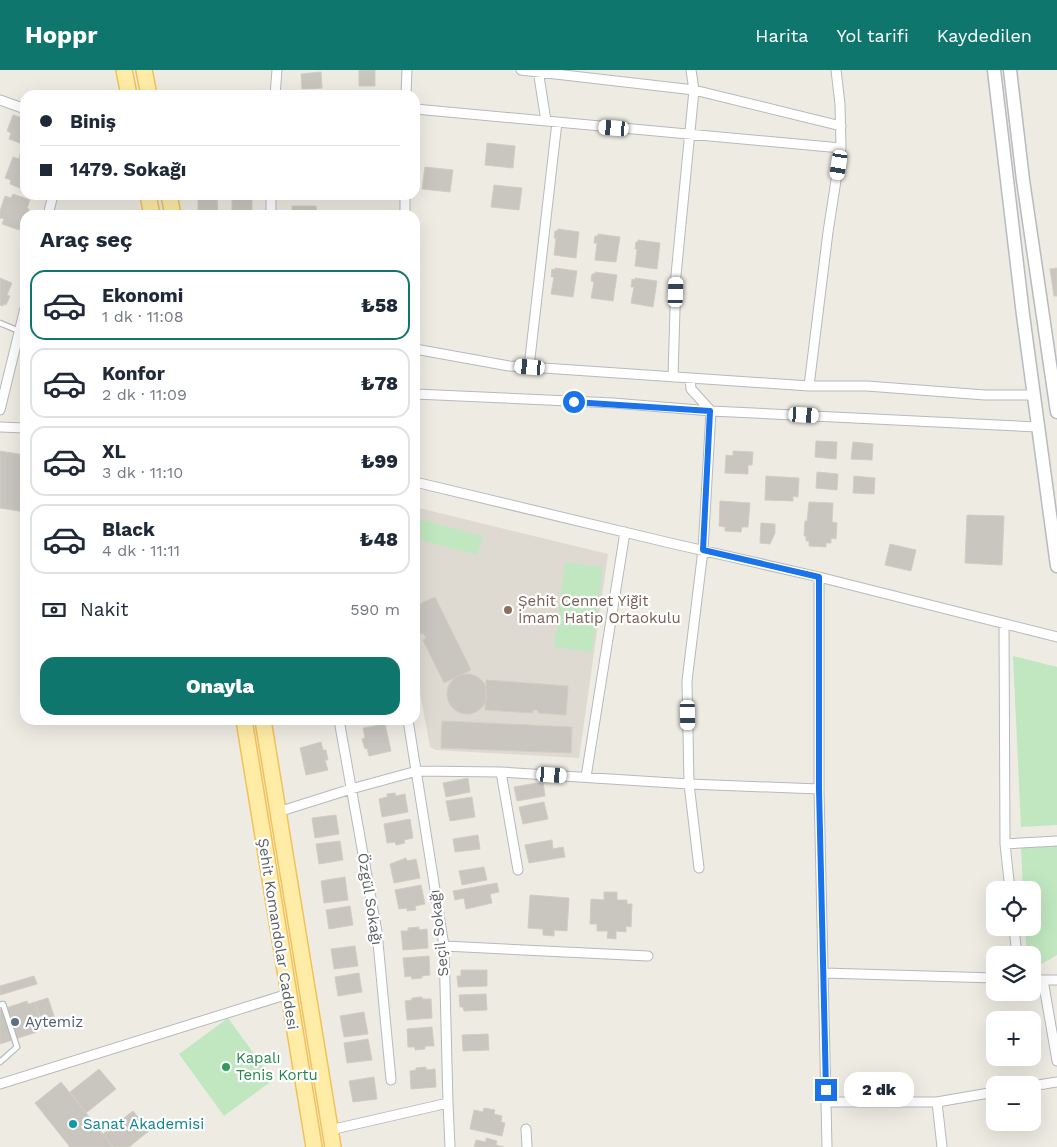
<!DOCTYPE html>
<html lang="tr">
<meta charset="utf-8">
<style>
:root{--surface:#fff;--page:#f2f2f3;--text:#1f2937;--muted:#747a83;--line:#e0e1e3;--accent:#0f766e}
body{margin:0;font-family:"Work Sans",sans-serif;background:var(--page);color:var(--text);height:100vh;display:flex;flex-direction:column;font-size:19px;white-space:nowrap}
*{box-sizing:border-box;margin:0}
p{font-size:16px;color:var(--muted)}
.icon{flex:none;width:28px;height:28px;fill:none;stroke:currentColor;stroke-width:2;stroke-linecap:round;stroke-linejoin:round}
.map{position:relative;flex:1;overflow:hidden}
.panel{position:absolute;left:20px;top:140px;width:400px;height:515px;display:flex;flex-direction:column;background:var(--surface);border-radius:15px;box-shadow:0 5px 20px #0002}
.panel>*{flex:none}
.top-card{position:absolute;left:20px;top:20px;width:400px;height:110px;border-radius:15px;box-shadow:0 5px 20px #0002;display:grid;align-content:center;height:110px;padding:0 20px;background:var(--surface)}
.fabs{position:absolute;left:986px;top:811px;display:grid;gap:10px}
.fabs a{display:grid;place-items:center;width:55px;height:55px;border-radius:10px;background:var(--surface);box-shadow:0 5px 20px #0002;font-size:25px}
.end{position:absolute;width:22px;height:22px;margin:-11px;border:6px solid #1a73e8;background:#fff;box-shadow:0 0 0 2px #fff}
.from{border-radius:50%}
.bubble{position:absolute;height:35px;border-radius:15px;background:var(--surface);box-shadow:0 5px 20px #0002;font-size:16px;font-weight:800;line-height:35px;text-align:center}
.car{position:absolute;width:15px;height:30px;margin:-15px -8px;border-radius:6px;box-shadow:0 0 4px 1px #0007;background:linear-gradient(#fff 24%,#345 0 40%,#fff 0 76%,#345 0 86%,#fff 0)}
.top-card b{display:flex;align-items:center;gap:18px;height:48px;font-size:19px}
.top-card b+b{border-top:1px solid var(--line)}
.top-card i{width:12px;height:12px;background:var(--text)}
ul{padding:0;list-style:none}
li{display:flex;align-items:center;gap:15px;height:70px;margin:0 10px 8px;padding:0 10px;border:2px solid var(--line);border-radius:15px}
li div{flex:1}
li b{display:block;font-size:19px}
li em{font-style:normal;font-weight:800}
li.on{border-color:var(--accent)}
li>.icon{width:45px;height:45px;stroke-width:1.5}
h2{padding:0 20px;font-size:22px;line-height:60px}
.pay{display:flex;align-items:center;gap:12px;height:55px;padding:0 20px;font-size:19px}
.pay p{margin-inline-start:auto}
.primary-button{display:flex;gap:10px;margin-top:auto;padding:10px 20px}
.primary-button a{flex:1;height:58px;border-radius:15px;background:var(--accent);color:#fff;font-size:20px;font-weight:800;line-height:58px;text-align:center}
header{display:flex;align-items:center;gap:30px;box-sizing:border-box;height:70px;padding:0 25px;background:var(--accent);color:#fff}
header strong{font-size:24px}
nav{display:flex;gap:28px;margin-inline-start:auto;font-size:18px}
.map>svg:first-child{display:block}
</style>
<header>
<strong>Hoppr</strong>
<nav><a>Harita</a><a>Yol tarifi</a><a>Kaydedilen</a></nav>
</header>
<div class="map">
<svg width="1057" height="1077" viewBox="0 0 1057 1077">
<rect width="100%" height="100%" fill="#eeebe3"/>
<path fill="#dedad1" d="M 415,437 L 608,484 L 579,688 L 436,680 L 430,677 L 415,596 Z"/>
<path fill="#c0e7bf" d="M 416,448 L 483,466 L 477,485 L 415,468 Z
M 565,492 L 603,497 L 592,582 L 554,577 Z
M 1013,586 L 1057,597 L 1057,755 L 1021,757 Z
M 1057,774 L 1057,885 L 1033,899 L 1032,885 L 1027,885 L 1025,858 L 1032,858 L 1032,820 L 1023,820 L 1021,776 Z
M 228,948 L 273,1010 L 224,1046 L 179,984 Z"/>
<path fill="#c9c6c0" stroke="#d3cdc1" d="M 359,0 L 375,0 L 375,16 L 359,16 Z
M 321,2 L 322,18 L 302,19 L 301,4 Z
M 13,45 L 22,48 L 23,45 L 25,46 L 25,75 L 9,69 L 11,63 L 7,61 Z
M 487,73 L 515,76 L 513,98 L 485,95 Z
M 20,84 L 25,86 L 25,120 L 10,114 L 11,110 L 5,108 L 13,87 L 19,89 Z
M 425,97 L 453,100 L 450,122 L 422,119 Z
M 494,115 L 522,118 L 519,140 L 491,137 Z
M 13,124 L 30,130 L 27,138 L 29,139 L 27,145 L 25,145 L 25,152 L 22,151 L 19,160 L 2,154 L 4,149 L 0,148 L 0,141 L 5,126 L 11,128 Z
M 198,126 L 217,126 L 218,145 L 198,145 Z
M 232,128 L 252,128 L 252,145 L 232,145 Z
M 292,136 L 316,136 L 317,145 L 292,145 Z
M 558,159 L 579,162 L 576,188 L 554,185 L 556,168 L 554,168 L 555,161 L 557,161 Z
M 598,164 L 620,167 L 616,192 L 595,190 L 597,173 L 594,173 L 595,166 L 598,166 Z
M 638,170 L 660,173 L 657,199 L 635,196 L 637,179 L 635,179 L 636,172 L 638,172 Z
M 555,198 L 577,201 L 573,227 L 551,224 L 554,207 L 551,207 L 552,199 L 555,200 Z
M 1057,198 L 1057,226 L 1054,226 L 1050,199 Z
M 595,202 L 617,205 L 613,231 L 591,228 L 594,212 L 591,211 L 592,204 L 595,204 Z
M 0,208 L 12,213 L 7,225 L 10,226 L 6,235 L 4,234 L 3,236 L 0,235 Z
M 635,208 L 657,211 L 653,237 L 631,233 L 634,217 L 631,217 L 632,209 L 635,210 Z
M 816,371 L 837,372 L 836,389 L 815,387 Z
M 853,372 L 873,374 L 872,390 L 851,389 Z
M 0,381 L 25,385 L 25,442 L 0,438 Z
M 733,381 L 753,382 L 752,395 L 748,395 L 748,404 L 725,403 L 726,385 L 733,386 Z
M 817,402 L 838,404 L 837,420 L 816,418 Z
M 766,406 L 799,408 L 798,427 L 793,426 L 793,431 L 765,430 Z
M 854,406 L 875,408 L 874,424 L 853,423 Z
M 720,431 L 750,433 L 748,457 L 742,457 L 741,462 L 725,461 L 725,457 L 719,456 Z
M 809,432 L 833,433 L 832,452 L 837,453 L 836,469 L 831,468 L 831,473 L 826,473 L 826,477 L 809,476 L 809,471 L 806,471 L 806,466 L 804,466 L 805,451 L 807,451 Z
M 967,445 L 1004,446 L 1002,495 L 965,493 Z
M 761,453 L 775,454 L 775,463 L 770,474 L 760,473 Z
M 890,474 L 916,480 L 911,501 L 885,495 Z
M 435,527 L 471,600 L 444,613 L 423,570 L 426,568 L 423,563 L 421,564 L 415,553 L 415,536 Z
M447 624a20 20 0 1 1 40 0a20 20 0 1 1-40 0Z
M 486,610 L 568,616 L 566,645 L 538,643 L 538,640 L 533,640 L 533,643 L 485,640 Z
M 442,651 L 572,657 L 571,683 L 441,678 Z
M 385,654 L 391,681 L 369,686 L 367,678 L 365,679 L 362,669 L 365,668 L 363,658 Z
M 321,672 L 323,680 L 326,680 L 328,690 L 325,690 L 328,700 L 306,705 L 300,678 Z
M 468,708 L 470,722 L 446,727 L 443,713 Z
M 543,712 L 545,726 L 517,731 L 514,717 Z
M 395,723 L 396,726 L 405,724 L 408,742 L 382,747 L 379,729 L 387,727 L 387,724 Z
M 472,727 L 475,747 L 450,751 L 446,731 Z
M 544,732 L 548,749 L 523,754 L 519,737 Z
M 336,745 L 339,764 L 315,768 L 312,748 Z
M 410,749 L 413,768 L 404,770 L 405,773 L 396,775 L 395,772 L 387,773 L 384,754 Z
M 478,765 L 480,779 L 455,782 L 453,769 Z
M 552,770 L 553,779 L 563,777 L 565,787 L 529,793 L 525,775 Z
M 340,771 L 343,790 L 319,794 L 316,774 Z
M 406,788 L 407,791 L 416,789 L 420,808 L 394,813 L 390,794 Z
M 484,797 L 487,810 L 462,815 L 459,801 Z
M 345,807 L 348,830 L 324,833 L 321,811 Z
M 497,813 L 499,822 L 490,824 L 492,833 L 466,839 L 464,828 L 455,830 L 453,821 Z
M 421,815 L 425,834 L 415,836 L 416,840 L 407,841 L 407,838 L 399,839 L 395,820 Z
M 604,822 L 617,822 L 617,830 L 627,830 L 627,834 L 632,834 L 631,857 L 626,856 L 626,862 L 616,861 L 616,869 L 607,868 L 608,861 L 597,861 L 597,854 L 590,854 L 591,829 L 604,830 Z
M 530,825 L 569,828 L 567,861 L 554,860 L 554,866 L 543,865 L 543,859 L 528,858 Z
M 350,836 L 353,855 L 329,859 L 326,840 Z
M 419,857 L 419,860 L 427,859 L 428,878 L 403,880 L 401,861 L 408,861 L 408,858 Z
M 355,876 L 358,896 L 334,899 L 331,879 Z
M 429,886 L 430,905 L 422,906 L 422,908 L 412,909 L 411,906 L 405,907 L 403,888 Z
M 461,900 L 487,900 L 487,916 L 458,917 L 457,906 L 461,906 Z
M 359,903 L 362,922 L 338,926 L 335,907 Z
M 34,906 L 37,914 L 0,925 L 0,916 Z
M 486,924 L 487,940 L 464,941 L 463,937 L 460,937 L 459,925 Z
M 422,927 L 422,929 L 431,929 L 432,948 L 407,950 L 405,931 L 412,930 L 412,928 Z
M 48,928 L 56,952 L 43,956 L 35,932 Z
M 27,931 L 28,934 L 35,932 L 42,954 L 35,956 L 37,962 L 0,974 L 0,940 Z
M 364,942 L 368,964 L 344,967 L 340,946 Z
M 432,957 L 434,976 L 425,976 L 425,979 L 415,980 L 415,977 L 408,977 L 407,959 Z
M 488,964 L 489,980 L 463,981 L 462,965 Z
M 368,969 L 372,990 L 347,993 L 344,973 Z
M 426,997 L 426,1000 L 435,999 L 436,1017 L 411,1019 L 410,1001 L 416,1000 L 416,998 Z
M 99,999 L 116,1019 L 86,1043 L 70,1022 Z
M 374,1007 L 377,1029 L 353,1032 L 349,1011 Z
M 61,1012 L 103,1064 L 113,1077 L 70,1077 L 35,1033 Z
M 484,1038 L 495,1040 L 494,1044 L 502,1046 L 501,1052 L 505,1053 L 502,1066 L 470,1059 L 474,1040 L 483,1042 Z
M 133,1041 L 149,1061 L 129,1077 L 113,1077 L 103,1064 Z
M 486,1068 L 497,1071 L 496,1075 L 504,1077 L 474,1077 L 476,1070 L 486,1072 Z"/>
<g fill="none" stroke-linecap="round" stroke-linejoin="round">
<defs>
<path id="lane" d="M 0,253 L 19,261
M 0,935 L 3,934 L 17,977 L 0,992"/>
<path id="street" d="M 521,0 L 694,20 L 841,56
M 538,0 L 546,51
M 275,25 L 277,0
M 406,25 L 407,0
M 0,30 L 25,39
M 415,39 L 841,78
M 271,125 L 271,145
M 48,145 L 53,125
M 405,145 L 405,125
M 415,279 L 509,296 L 529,297 L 809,316 L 867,316 L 985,325 L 1034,325
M 529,297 L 557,52
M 673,307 L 676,205 L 694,20 L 691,0
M 690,308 L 691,319 L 711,341 L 703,480 L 687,611 L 689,714 L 699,798
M 809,316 L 828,162 L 841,78 L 840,34 L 836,0
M 415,324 L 613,333 L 711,341 L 1038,357
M 0,340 L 25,238
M 0,357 L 25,358
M 415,412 L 670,473 L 819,507 L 1057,567
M 819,507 L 819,719 L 827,1077
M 1004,554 L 1005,774 L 1010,820
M 339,650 L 377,862 L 391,1010
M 408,650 L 444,876 L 448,1033 L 450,1077
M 501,702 L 518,800
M 586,707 L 625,462
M 278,742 L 351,719 L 417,701 L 501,702 L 689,714 L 819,719
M 1005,774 L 1057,771
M 1014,858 L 1017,885
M 444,876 L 648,886
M 824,903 L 995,908
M 1032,910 L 1057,910
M 1043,910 L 1057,991
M 0,1014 L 288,924
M 1032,1016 L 1057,1012
M 827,1032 L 937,1032 L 995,1022
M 937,1032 L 942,1077
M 526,1059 L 527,1077
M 330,1060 L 448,1033"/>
<path id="secondary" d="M 994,0 L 1023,245 L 1057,496
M 1010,0 L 1023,110 L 1057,342"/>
<path id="primary" d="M 124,0 L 129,25
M 144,0 L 149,25
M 148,125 L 152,145
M 169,125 L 173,145
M 244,650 L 314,1077
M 263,650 L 333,1077"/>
</defs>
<use href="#lane" stroke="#b6b9be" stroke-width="7"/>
<use href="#street" stroke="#b6b9be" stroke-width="11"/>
<use href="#secondary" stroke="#b7bac0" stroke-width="15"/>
<use href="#primary" stroke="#f4c156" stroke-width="18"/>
<use href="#lane" stroke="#fff" stroke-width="4.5"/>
<use href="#street" stroke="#fff" stroke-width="9"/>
<use href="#secondary" stroke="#fff" stroke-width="12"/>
<use href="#primary" stroke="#ffeda7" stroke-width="15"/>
</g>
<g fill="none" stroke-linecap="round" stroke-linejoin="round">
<path stroke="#1a73e8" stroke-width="6" d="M 574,332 L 710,341 L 703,480 L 819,507 L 819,719 L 826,1020"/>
</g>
<circle fill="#8d6e63" stroke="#fff" stroke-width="2" cx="508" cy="540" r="5"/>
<circle fill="#5c6f8a" stroke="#fff" stroke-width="2" cx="15" cy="952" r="5"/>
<circle fill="#2e9e5b" stroke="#fff" stroke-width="2" cx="226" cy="997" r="5"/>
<circle fill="#0f9aa8" stroke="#fff" stroke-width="2" cx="73" cy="1054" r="5"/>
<g text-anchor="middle" stroke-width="4.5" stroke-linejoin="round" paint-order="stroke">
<g font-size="15" fill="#785e54" stroke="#fff" text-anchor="start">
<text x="518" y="536">Şehit Cennet Yiğit<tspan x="518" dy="17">İmam Hatip Ortaokulu</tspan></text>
</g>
<g font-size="15" fill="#5b6064" stroke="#fff">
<text transform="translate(370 829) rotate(81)" y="5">Özgül Sokağı</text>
<text transform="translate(439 863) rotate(-96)" y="5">Seçil Sokağı</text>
<text transform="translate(278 864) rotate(81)" y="5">Şehit Komandolar Caddesi</text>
</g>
<g font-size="15" fill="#4e5e75" stroke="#fff" text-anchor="start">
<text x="25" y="957">Aytemiz</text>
</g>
<g font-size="15" fill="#27864d" stroke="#fff" text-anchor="start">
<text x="236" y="993">Kapalı<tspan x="236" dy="17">Tenis Kortu</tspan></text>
</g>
<g font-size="15" fill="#0d838f" stroke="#fff" text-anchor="start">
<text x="83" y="1059">Sanat Akademisi</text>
</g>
</g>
</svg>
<div class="fabs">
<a><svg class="icon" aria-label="locate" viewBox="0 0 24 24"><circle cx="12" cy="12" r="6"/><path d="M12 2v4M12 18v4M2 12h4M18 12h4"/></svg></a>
<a><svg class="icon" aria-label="layers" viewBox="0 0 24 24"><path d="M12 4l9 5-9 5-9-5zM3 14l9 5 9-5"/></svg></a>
<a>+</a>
<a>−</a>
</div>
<i class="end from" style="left:574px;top:332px"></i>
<i class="end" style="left:826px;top:1020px"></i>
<div class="bubble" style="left:844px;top:1002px;width:70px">2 dk</div>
<i class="car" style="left:614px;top:58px;rotate:275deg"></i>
<i class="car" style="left:839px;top:95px;rotate:189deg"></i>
<i class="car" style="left:676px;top:222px;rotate:2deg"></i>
<i class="car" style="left:530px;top:297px;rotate:275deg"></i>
<i class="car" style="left:804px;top:345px;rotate:93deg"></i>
<i class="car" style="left:688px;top:645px;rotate:179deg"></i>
<i class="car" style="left:552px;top:705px;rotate:94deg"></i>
<div class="top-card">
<b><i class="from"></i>Biniş</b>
<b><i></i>1479. Sokağı</b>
</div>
<section class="panel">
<h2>Araç seç</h2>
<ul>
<li class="on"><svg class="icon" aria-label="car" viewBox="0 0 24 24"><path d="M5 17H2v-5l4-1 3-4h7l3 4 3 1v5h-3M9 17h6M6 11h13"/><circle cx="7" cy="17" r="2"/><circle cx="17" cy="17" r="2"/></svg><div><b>Ekonomi</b><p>1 dk · 11:08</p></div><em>₺58</em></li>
<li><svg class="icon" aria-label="car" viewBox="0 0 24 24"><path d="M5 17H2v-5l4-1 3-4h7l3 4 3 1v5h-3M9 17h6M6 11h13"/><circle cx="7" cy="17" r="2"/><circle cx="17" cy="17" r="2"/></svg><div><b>Konfor</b><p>2 dk · 11:09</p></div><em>₺78</em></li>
<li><svg class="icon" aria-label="car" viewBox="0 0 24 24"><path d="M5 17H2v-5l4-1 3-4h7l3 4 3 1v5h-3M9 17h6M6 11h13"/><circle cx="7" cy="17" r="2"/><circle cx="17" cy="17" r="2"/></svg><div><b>XL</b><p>3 dk · 11:10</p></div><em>₺99</em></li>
<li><svg class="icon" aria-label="car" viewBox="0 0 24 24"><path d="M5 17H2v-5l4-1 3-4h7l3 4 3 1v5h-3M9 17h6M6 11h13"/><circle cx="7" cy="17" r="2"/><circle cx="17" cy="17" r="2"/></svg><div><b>Black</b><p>4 dk · 11:11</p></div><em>₺48</em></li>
</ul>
<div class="pay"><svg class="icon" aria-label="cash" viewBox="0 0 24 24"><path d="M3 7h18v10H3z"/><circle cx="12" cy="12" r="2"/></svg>Nakit<p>590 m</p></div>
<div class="primary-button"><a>Onayla</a></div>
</section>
</div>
